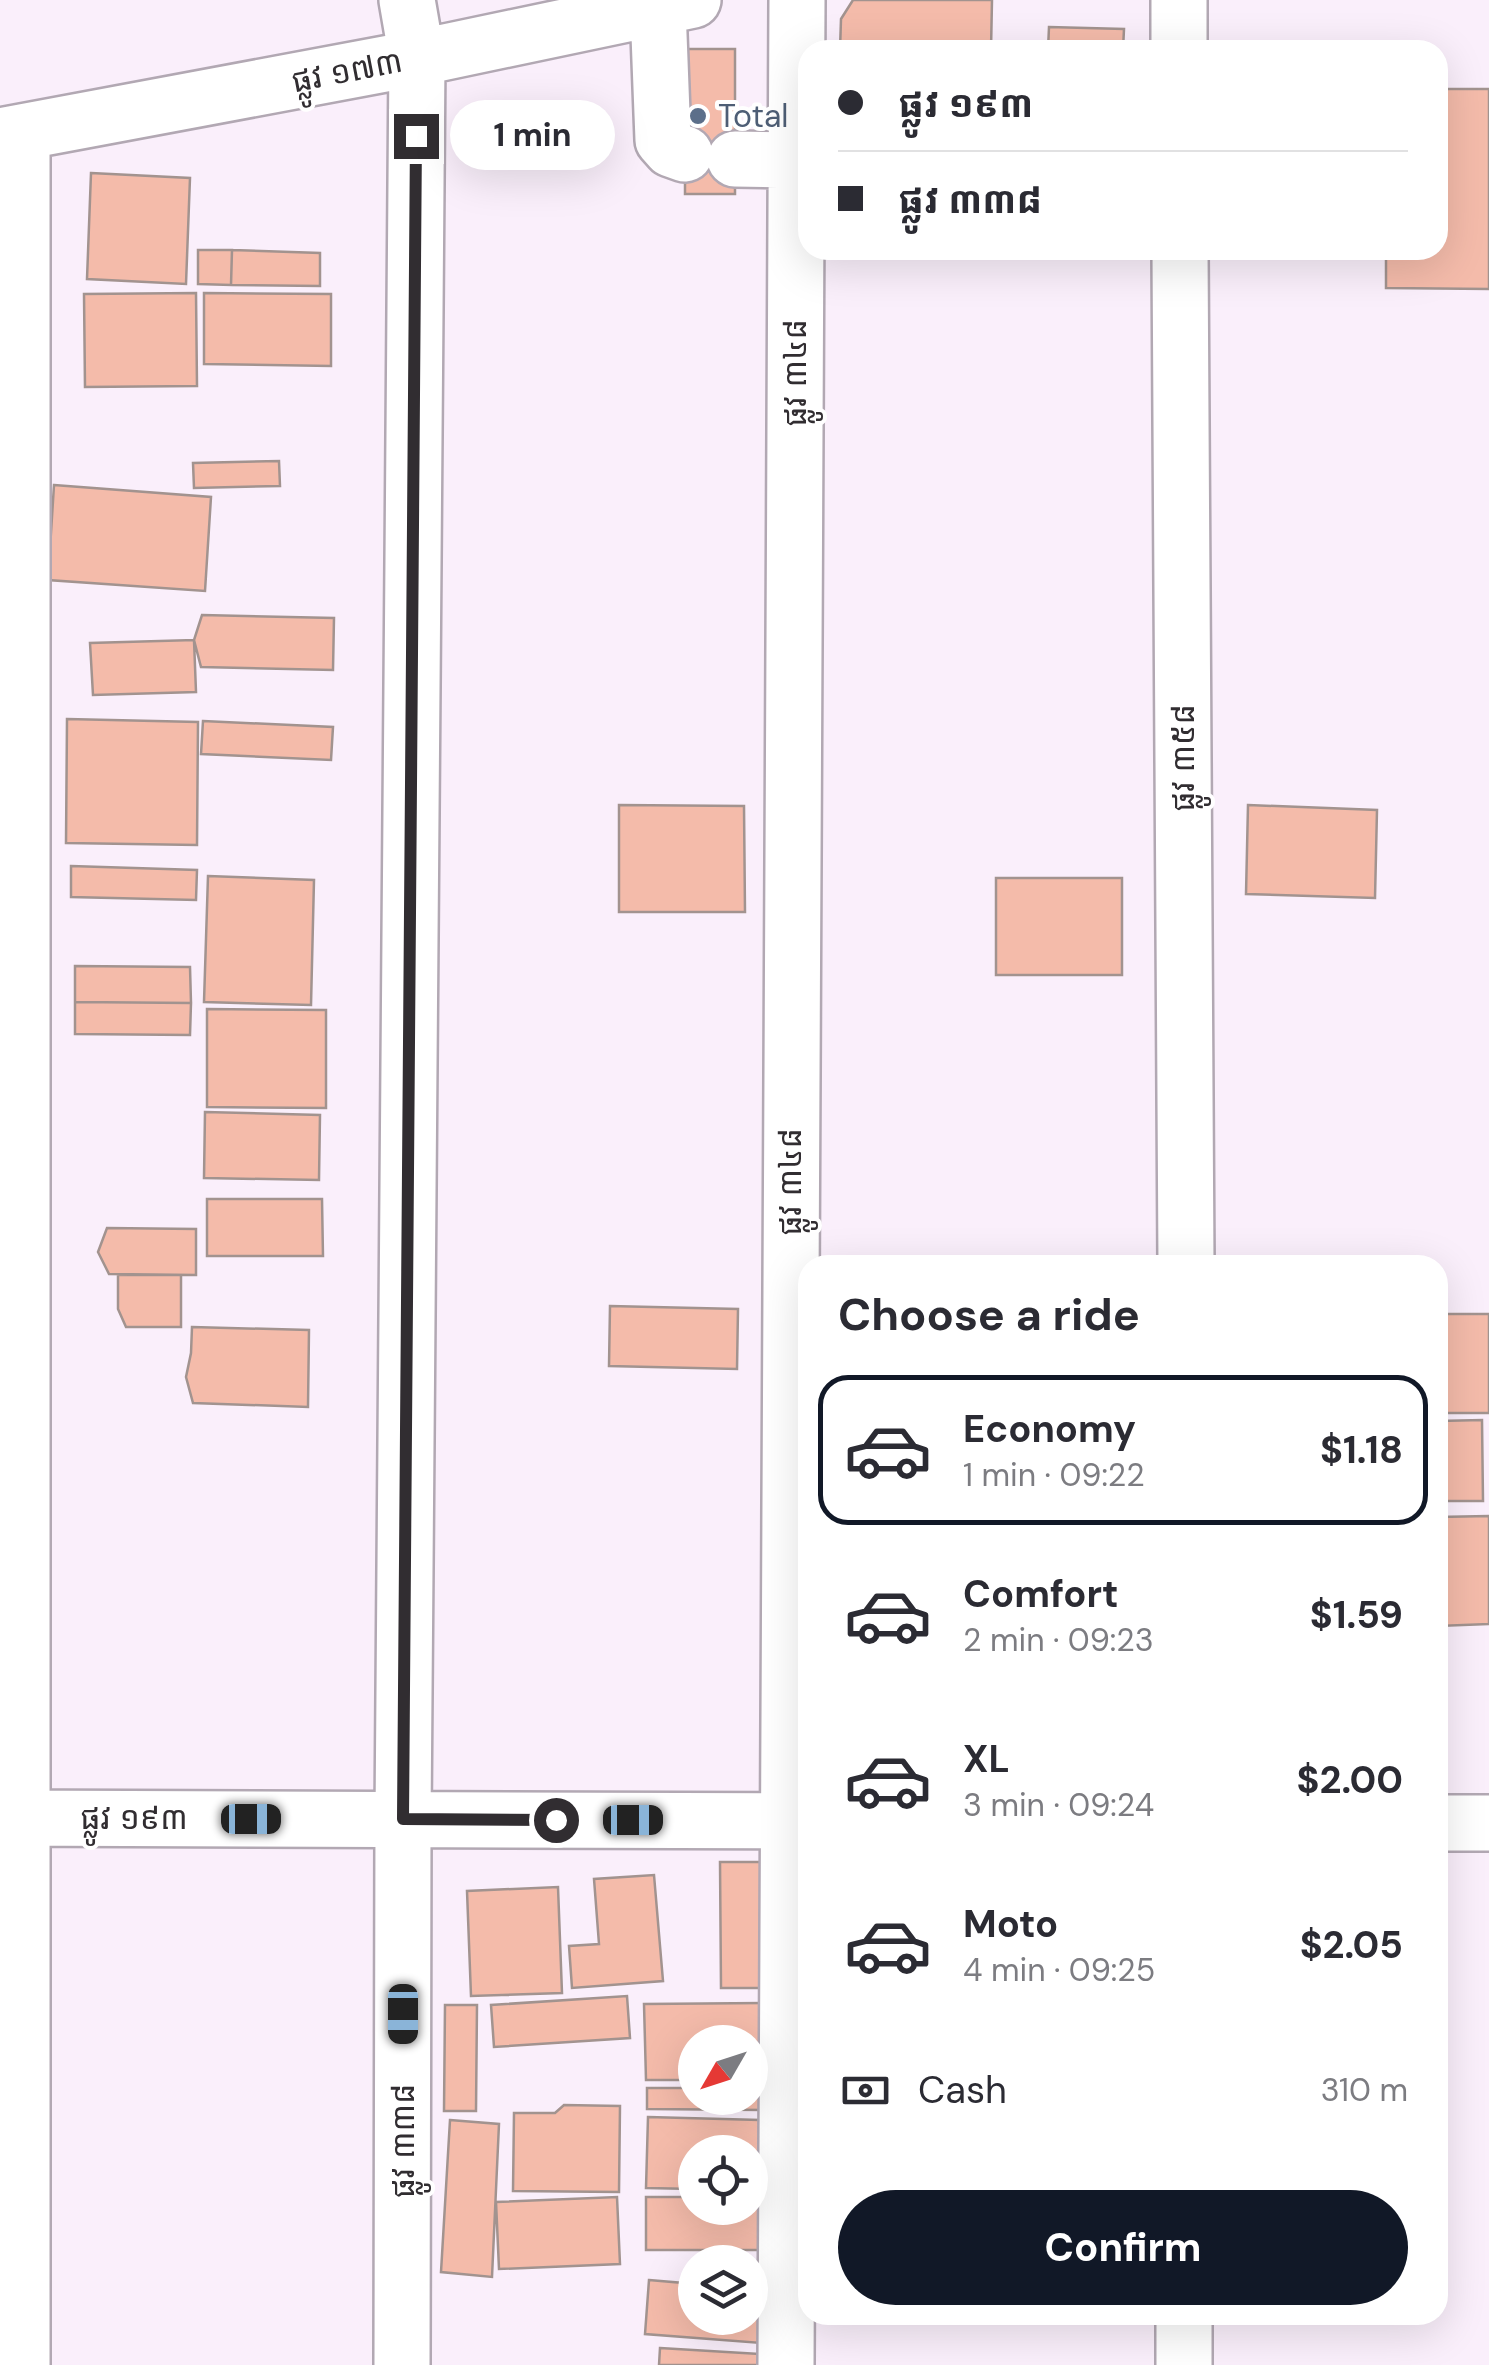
<!DOCTYPE html>
<meta charset="utf-8">
<style>
:root{--surface:#fff;--page:#f2f2f3;--text:#2b2b33;--muted:#7c7c81;--line:#e1e1e2;--accent:#111827}
body{margin:0;font-family:"DM Sans","Noto Sans Khmer",sans-serif;background:var(--page);color:var(--text);height:100vh;display:flex;flex-direction:column;font-size:38px;white-space:nowrap}
*{box-sizing:border-box;margin:0}
p{font-size:32px;color:var(--muted)}
.icon{flex:none;width:55px;height:55px;fill:none;stroke:currentColor;stroke-width:2;stroke-linecap:round;stroke-linejoin:round}
.map{position:relative;flex:1;overflow:hidden}
.sheet{position:absolute;left:798px;top:1255px;width:650px;height:1070px;display:flex;flex-direction:column;background:var(--surface);border-radius:30px;box-shadow:0 10px 40px #0002}
.sheet>*{flex:none}
.top-card{position:absolute;left:798px;top:40px;width:650px;height:220px;border-radius:30px;box-shadow:0 10px 40px #0002;display:grid;align-content:center;height:220px;padding:0 40px;background:var(--surface)}
.needle{width:65px;rotate:231deg}
.fabs{position:absolute;left:678px;top:2025px;display:grid;gap:20px}
.fabs a{display:grid;place-items:center;width:90px;height:90px;border-radius:50%;background:var(--surface);box-shadow:0 10px 40px #0002;font-size:50px}
.end{position:absolute;width:45px;height:45px;margin:-22px;border:12px solid #312d31;background:#fff;box-shadow:0 0 0 5px #fff}
.from{border-radius:50%}
.bubble{position:absolute;height:70px;border-radius:35px;background:var(--surface);box-shadow:0 10px 40px #0002;font-size:32px;font-weight:700;line-height:70px;text-align:center}
.car{position:absolute;width:30px;height:60px;margin:-30px -15px;border-radius:12px;box-shadow:0 0 8px 2px #0007;background:linear-gradient(#222 24%,#8ab4d8 0 40%,#222 0 76%,#8ab4d8 0 86%,#222 0)}
.top-card b{display:flex;align-items:center;gap:35px;height:95px;font-size:38px}
.top-card b+b{border-top:2px solid var(--line)}
.top-card i{width:25px;height:25px;background:var(--text)}
ul{padding:0;list-style:none}
li{display:flex;align-items:center;gap:30px;height:150px;margin:0 20px 15px;padding:0 20px;border:5px solid transparent;border-radius:30px}
li div{flex:1}
li b{display:block;font-size:38px}
li em{font-style:normal;font-weight:700}
li.on{border-color:var(--accent)}
li>.icon{width:90px;height:90px;stroke-width:1.5}
h2{padding:0 40px;font-size:45px;line-height:120px}
.pay{display:flex;align-items:center;gap:25px;height:110px;padding:0 40px;font-size:38px}
.pay p{margin-inline-start:auto}
.cta{display:flex;gap:20px;margin-top:auto;padding:20px 40px}
.cta a{flex:1;height:115px;border-radius:60px;background:var(--accent);color:#fff;font-size:40px;font-weight:700;line-height:115px;text-align:center}
.map>svg:first-child{display:block}
</style>
<div class="map">
<svg width="1489" height="2365" viewBox="0 0 1489 2365">
<rect width="100%" height="100%" fill="#faeffb"/>
<path fill="#f4bbaa" stroke="#a2938f" stroke-width="2.5" d="M 853,0 L 992,0 L 991,50 L 840,50 L 841,19 Z
M 1049,27 L 1124,29 L 1123,50 L 1048,50 Z
M 685,49 L 735,49 L 735,194 L 685,194 Z
M 1438,89 L 1489,89 L 1489,289 L 1386,288 L 1386,250 L 1438,250 Z
M 91,173 L 190,178 L 186,284 L 87,279 Z
M 198,250 L 232,250 L 231,285 L 198,284 Z
M 232,250 L 320,253 L 320,286 L 231,285 Z
M 196,293 L 197,386 L 85,387 L 84,294 Z
M 204,293 L 331,294 L 331,366 L 204,364 Z
M 279,461 L 280,486 L 194,488 L 193,463 Z
M 54,485 L 211,497 L 205,591 L 48,580 Z
M 202,615 L 334,618 L 333,670 L 201,667 L 194,640 Z
M 194,640 L 196,692 L 93,695 L 90,643 Z
M 67,719 L 198,722 L 197,845 L 66,843 Z
M 203,721 L 333,727 L 331,760 L 201,754 Z
M 619,805 L 744,806 L 745,912 L 619,912 Z
M 1248,805 L 1377,810 L 1375,898 L 1246,894 Z
M 71,866 L 197,870 L 196,900 L 71,897 Z
M 208,876 L 314,880 L 311,1005 L 204,1002 Z
M 996,878 L 1122,878 L 1122,975 L 996,975 Z
M 75,966 L 190,967 L 191,1003 L 75,1002 Z
M 75,1002 L 191,1003 L 190,1035 L 75,1034 Z
M 207,1009 L 326,1010 L 326,1108 L 207,1107 Z
M 205,1112 L 320,1115 L 319,1180 L 204,1178 Z
M 207,1199 L 322,1199 L 323,1256 L 207,1256 Z
M 107,1228 L 196,1229 L 196,1275 L 109,1274 L 98,1252 Z
M 118,1275 L 181,1275 L 181,1327 L 126,1327 L 118,1309 Z
M 610,1306 L 738,1309 L 737,1369 L 609,1366 Z
M 1438,1314 L 1489,1314 L 1489,1413 L 1438,1413 Z
M 192,1327 L 309,1330 L 308,1407 L 193,1403 L 186,1377 L 191,1353 Z
M 1482,1420 L 1483,1501 L 1438,1501 L 1438,1421 Z
M 1489,1516 L 1489,1624 L 1438,1626 L 1438,1517 Z
M 720,1862 L 776,1862 L 777,1988 L 721,1988 Z
M 654,1875 L 663,1981 L 572,1988 L 569,1946 L 599,1944 L 594,1879 Z
M 558,1887 L 562,1993 L 471,1996 L 467,1891 Z
M 627,1996 L 630,2038 L 494,2047 L 491,2005 Z
M 773,2003 L 775,2079 L 750,2079 L 750,2042 L 695,2042 L 695,2080 L 646,2080 L 644,2004 Z
M 445,2005 L 477,2005 L 476,2111 L 444,2111 Z
M 647,2088 L 695,2088 L 695,2098 L 750,2098 L 750,2089 L 768,2089 L 769,2110 L 647,2109 Z
M 564,2105 L 620,2106 L 619,2192 L 513,2191 L 514,2113 L 555,2113 Z
M 648,2117 L 760,2120 L 758,2191 L 750,2190 L 750,2152 L 695,2152 L 695,2189 L 646,2188 Z
M 450,2120 L 499,2124 L 492,2277 L 441,2272 Z
M 617,2197 L 620,2264 L 499,2269 L 496,2202 Z
M 646,2197 L 695,2197 L 695,2208 L 750,2208 L 750,2197 L 763,2197 L 763,2250 L 646,2250 Z
M 649,2280 L 695,2284 L 695,2318 L 750,2318 L 750,2288 L 764,2289 L 761,2343 L 645,2334 Z
M 660,2348 L 775,2355 L 775,2365 L 659,2365 Z"/>
<g fill="none" stroke-linecap="round" stroke-linejoin="round">
<defs>
<path id="minor" d="M 1179,0 L 1179,50
M 658,8 L 663,140 L 671,149 L 685,154
M 22,132 L 22,2365
M 0,136 L 417,58 L 693,0
M 735,159 L 796,160
M 1180,250 L 1186,1265
M 0,1818 L 808,1821
M 1438,1823 L 1489,1823
M 402,2365 L 403,1819 L 417,58 L 407,0
M 786,2365 L 797,0
M 1184,2365 L 1184,2315"/>
</defs>
<use href="#minor" stroke="#b2a8b3" stroke-width="60"/>
<use href="#minor" stroke="#fff" stroke-width="55"/>
</g>
<g fill="none" stroke-linecap="round" stroke-linejoin="round">
<path stroke="#312d31" stroke-width="12" d="M 416,136 L 403,1819 L 556,1820"/>
</g>
<circle fill="#5c6f8a" stroke="#fff" stroke-width="4" cx="698" cy="116" r="10"/>
<g text-anchor="middle" stroke-width="8" stroke-linejoin="round" paint-order="stroke">
<g font-size="32" fill="#312d31" stroke="#fff">
<text transform="translate(347 71) rotate(-11)" y="11">ផ្លូវ ១៧៣</text>
<text transform="translate(795 373) rotate(-90)" y="11">ផ្លូវ ៣៤៨</text>
<text transform="translate(1183 758) rotate(-90)" y="11">ផ្លូវ ៣៥៨</text>
<text transform="translate(790 1182) rotate(-90)" y="11">ផ្លូវ ៣៤៨</text>
<text x="134" y="1829">ផ្លូវ ១៩៣</text>
<text transform="translate(403 2141) rotate(-90)" y="11">ផ្លូវ ៣៣៨</text>
</g>
<g font-size="32" fill="#4e5e75" stroke="#fff" text-anchor="start">
<text x="718" y="127">Total</text>
</g>
</g>
</svg>
<div class="fabs">
<a><svg class="needle" viewBox="-14 -14 28 28"><path d="M0-13l5 13h-10z" fill="#e53935"/><path d="M0 13l5-13h-10z" fill="#7c7c81"/></svg></a>
<a><svg class="icon" aria-label="locate" viewBox="0 0 24 24"><circle cx="12" cy="12" r="6"/><path d="M12 2v4M12 18v4M2 12h4M18 12h4"/></svg></a>
<a><svg class="icon" aria-label="layers" viewBox="0 0 24 24"><path d="M12 4l9 5-9 5-9-5zM3 14l9 5 9-5"/></svg></a>
</div>
<i class="end from" style="left:556px;top:1820px"></i>
<i class="end" style="left:416px;top:136px"></i>
<div class="bubble" style="left:450px;top:100px;width:165px">1 min</div>
<i class="car" style="left:251px;top:1819px;rotate:90deg"></i>
<i class="car" style="left:633px;top:1820px;rotate:90deg"></i>
<i class="car" style="left:403px;top:2014px;rotate:180deg"></i>
<div class="top-card">
<b><i class="from"></i>ផ្លូវ ១៩៣</b>
<b><i></i>ផ្លូវ ៣៣៨</b>
</div>
<section class="sheet">
<h2>Choose a ride</h2>
<ul>
<li class="on"><svg class="icon" aria-label="car" viewBox="0 0 24 24"><path d="M5 17H2v-5l4-1 3-4h7l3 4 3 1v5h-3M9 17h6M6 11h13"/><circle cx="7" cy="17" r="2"/><circle cx="17" cy="17" r="2"/></svg><div><b>Economy</b><p>1 min · 09:22</p></div><em>$1.18</em></li>
<li><svg class="icon" aria-label="car" viewBox="0 0 24 24"><path d="M5 17H2v-5l4-1 3-4h7l3 4 3 1v5h-3M9 17h6M6 11h13"/><circle cx="7" cy="17" r="2"/><circle cx="17" cy="17" r="2"/></svg><div><b>Comfort</b><p>2 min · 09:23</p></div><em>$1.59</em></li>
<li><svg class="icon" aria-label="car" viewBox="0 0 24 24"><path d="M5 17H2v-5l4-1 3-4h7l3 4 3 1v5h-3M9 17h6M6 11h13"/><circle cx="7" cy="17" r="2"/><circle cx="17" cy="17" r="2"/></svg><div><b>XL</b><p>3 min · 09:24</p></div><em>$2.00</em></li>
<li><svg class="icon" aria-label="car" viewBox="0 0 24 24"><path d="M5 17H2v-5l4-1 3-4h7l3 4 3 1v5h-3M9 17h6M6 11h13"/><circle cx="7" cy="17" r="2"/><circle cx="17" cy="17" r="2"/></svg><div><b>Moto</b><p>4 min · 09:25</p></div><em>$2.05</em></li>
</ul>
<div class="pay"><svg class="icon" aria-label="cash" viewBox="0 0 24 24"><path d="M3 7h18v10H3z"/><circle cx="12" cy="12" r="2"/></svg>Cash<p>310 m</p></div>
<div class="cta"><a>Confirm</a></div>
</section>
</div>
